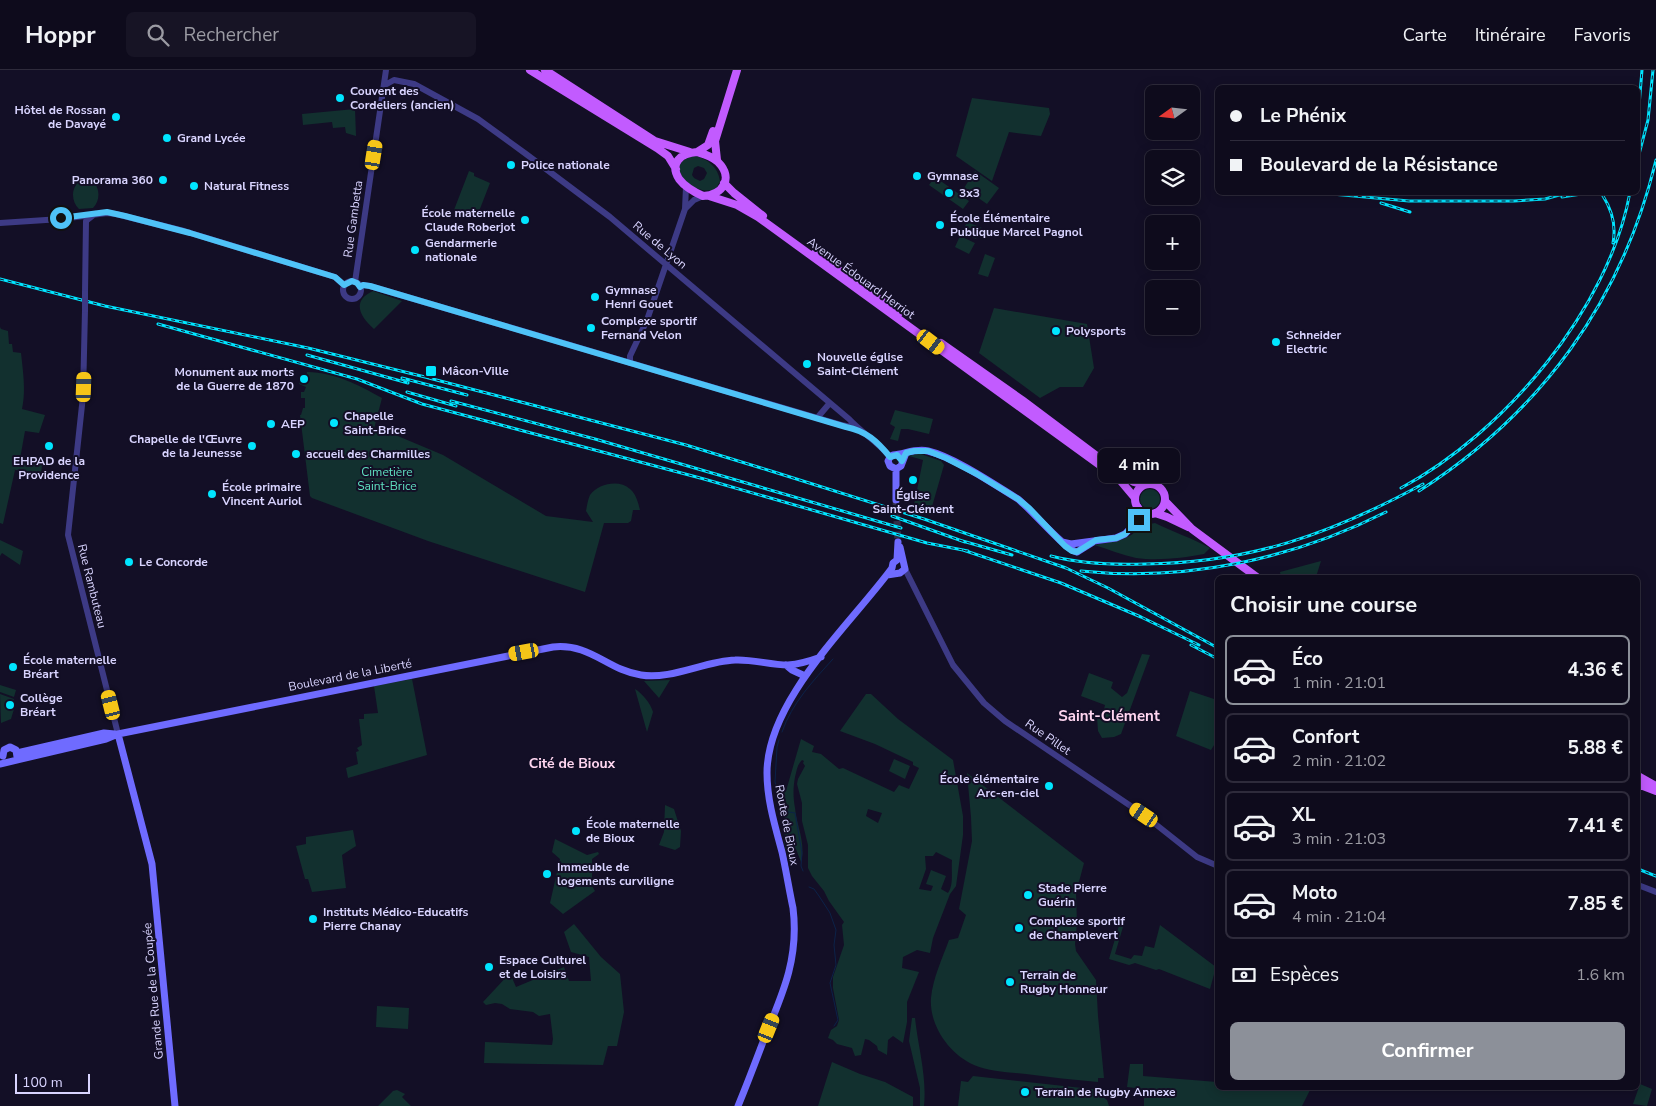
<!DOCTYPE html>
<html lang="fr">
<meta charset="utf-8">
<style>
:root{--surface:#0e0b1c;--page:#171425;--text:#f1f3f6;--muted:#9b9ba3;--line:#2e2b3b;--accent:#8c9099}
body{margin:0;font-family:"Nunito Sans",sans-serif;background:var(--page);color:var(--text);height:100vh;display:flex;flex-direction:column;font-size:19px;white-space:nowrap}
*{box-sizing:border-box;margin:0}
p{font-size:16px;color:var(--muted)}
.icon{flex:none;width:28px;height:28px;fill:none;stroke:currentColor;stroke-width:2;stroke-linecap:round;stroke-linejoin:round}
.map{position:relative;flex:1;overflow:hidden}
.details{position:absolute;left:1215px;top:505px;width:425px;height:515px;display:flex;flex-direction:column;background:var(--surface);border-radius:8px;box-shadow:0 2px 12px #0003,0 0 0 1px var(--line)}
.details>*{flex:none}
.hud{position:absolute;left:1215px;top:15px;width:425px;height:110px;border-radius:8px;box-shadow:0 2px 12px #0003,0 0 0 1px var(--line);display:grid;align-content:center;height:110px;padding:0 15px;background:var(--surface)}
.needle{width:32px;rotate:255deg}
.buttons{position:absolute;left:1145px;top:15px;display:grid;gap:10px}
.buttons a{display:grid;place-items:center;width:55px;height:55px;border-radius:8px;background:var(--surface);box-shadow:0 2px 12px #0003,0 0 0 1px var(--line);font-size:25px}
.scale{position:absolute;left:15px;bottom:12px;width:75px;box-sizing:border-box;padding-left:5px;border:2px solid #d9d4ff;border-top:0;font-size:14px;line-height:18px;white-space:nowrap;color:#d9d4ff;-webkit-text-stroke:4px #130f26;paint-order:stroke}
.end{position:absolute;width:22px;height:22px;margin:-11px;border:6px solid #4fc3f7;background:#111;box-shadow:0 0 0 2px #111}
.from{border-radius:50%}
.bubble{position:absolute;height:35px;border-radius:8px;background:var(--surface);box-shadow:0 2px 12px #0003,0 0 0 1px var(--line);font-size:16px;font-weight:700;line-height:35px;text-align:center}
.car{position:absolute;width:15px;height:30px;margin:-15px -8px;border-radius:6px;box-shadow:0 0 4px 1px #0007;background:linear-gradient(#f5c518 24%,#345 0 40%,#f5c518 0 76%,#345 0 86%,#f5c518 0)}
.hud b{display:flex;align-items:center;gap:18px;height:48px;font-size:19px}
.hud b+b{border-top:1px solid var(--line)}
.hud i{width:12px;height:12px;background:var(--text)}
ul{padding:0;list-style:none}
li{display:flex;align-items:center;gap:15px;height:70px;margin:0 10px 8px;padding:0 5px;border:2px solid var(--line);border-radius:8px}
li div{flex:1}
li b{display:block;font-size:19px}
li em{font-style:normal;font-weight:700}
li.active{border-color:var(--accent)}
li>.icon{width:45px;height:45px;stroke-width:1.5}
h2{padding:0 15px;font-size:22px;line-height:60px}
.pay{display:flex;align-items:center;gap:12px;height:55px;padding:0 15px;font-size:19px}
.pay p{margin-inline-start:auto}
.action{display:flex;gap:10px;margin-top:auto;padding:10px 15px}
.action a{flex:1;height:58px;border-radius:8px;background:var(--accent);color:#fff;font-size:20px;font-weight:700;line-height:58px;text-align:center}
header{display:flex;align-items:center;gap:30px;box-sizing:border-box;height:70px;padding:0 25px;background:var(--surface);border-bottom:1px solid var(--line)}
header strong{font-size:24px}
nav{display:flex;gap:28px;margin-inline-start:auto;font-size:18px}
.search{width:350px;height:45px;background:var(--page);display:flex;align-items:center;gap:12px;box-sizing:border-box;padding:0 18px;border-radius:8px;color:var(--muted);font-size:19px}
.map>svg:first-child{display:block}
</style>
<header>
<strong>Hoppr</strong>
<div class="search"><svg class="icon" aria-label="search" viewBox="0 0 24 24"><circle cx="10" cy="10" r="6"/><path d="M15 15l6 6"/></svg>Rechercher</div>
<nav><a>Carte</a><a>Itinéraire</a><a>Favoris</a></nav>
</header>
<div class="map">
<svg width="1656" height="1036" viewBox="0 0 1656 1036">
<rect width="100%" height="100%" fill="#130f26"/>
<path fill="#12302f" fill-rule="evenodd" d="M 972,28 L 1049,38 L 1050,44 L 1041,66 L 1009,62 L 992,111 L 956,86 Z
M 355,39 L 356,66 L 346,63 L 345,57 L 333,58 L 332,52 L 303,55 L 302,44 Z
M 695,86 C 708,89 718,97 720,111 L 716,119 C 692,128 660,92 695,86 ZM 698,96 L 704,98 L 707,103 L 704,109 L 700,111 L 694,108 L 692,105 L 694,98 Z
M 469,101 L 474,103 L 474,106 L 490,113 L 476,149 L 454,140 Z
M 975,101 L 999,118 L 987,134 L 964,118 Z
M 935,107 L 969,131 L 963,139 L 929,115 Z
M 83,109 C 99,108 103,128 93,138 L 79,139 C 70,130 71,115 83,109 Z
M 967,152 L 982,158 L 976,169 L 962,162 Z
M 960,166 L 975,173 L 969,184 L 955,177 Z
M 985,184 L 995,188 L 988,207 L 978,204 Z
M 373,221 L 402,231 L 374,259 C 360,247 351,231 373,221 Z
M 994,238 L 1087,254 L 1094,298 L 1083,317 L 1060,317 L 1040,328 L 979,283 Z
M 0,257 L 1,259 L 8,261 L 9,274 L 12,274 L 13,282 L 21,283 C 23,302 26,320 22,339 L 45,345 L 39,363 L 25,361 L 20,389 L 42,394 L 41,406 L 12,399 L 15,400 L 3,454 L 0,453 Z
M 307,302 C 336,303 357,314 382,328 L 374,359 L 393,364 L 443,385 L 546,446 L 593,452 L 586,441 C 587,436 588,429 590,425 C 598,414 619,409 630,419 C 636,424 638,432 640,440 L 633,440 L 631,451 L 628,453 L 604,453 L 585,522 L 428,471 L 312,428 L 310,426 L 300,345 L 301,345 L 303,338 L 305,338 L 305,328 L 301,328 L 301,322 L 304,322 L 306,317 L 299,314 L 301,307 L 306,308 Z
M 895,340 L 933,349 L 929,364 L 908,359 L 901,359 L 898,371 L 890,369 L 895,357 L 890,354 Z
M 918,383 L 941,391 L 944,395 L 931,440 L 914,435 L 923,390 L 909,386 Z
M1140 429a10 10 0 1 1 20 0a10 10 0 1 1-20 0Z
M 1155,453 C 1173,462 1192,468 1210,478 L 1204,484 C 1183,488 1158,491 1136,488 C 1122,485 1108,479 1094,475 C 1110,472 1131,471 1140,456 Z
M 0,470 L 23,481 L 20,495 L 2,483 L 0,486 Z
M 1321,491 L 1316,507 L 1281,507 L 1280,502 Z
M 1142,584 L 1150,585 L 1121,664 L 1114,667 L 1102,668 L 1098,661 L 1097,647 L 1103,644 L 1105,635 L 1081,626 L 1089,603 L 1113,612 L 1111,618 L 1122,627 L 1127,623 Z
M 412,609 L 427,685 L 348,708 L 346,698 L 358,694 L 356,682 L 359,681 L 357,678 L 362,675 L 359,649 L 364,649 L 364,644 L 378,643 L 374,616 Z
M 670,610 L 659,628 L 644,611 Z
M 0,615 L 16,620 L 14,627 L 0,622 Z
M 635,619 C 642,623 651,634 653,642 L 647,662 Z
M 1190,621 L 1217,630 L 1217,629 L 1217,672 L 1216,672 L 1211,680 L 1176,666 Z
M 0,624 L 14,629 L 13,632 L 14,639 L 11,649 L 1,653 Z
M 866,624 L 871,624 L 898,649 L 953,690 L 963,746 L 963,765 L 956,816 L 950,824 L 933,868 L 930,883 L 917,880 L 903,887 L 902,898 L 919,902 L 907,932 L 907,952 L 903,973 L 893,966 L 888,970 L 887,985 L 878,980 L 877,976 L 869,970 L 865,969 L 861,985 L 855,986 L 852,978 L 837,974 L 833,970 L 828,968 L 831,960 L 837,956 L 839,950 L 833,918 L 833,907 L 844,875 L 842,855 L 844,852 L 829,831 L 824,821 L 812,806 L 808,798 L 808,775 L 802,751 L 802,733 L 797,714 L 798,709 L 805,696 L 803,693 L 804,691 L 802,690 C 797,695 797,700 795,707 C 793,718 793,727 795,738 C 797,757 806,773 801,792 L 796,779 L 786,782 L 784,772 L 786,749 L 782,746 L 782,737 L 779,725 L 786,721 L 801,669 L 814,676 L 812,682 L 821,684 L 839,699 L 843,698 L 894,722 L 899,715 L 909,719 L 919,698 L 913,695 L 913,692 L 875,674 L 840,661 ZM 868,739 L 882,743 L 878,753 L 866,746 ZM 936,782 L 952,790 C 951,800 954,815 948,823 L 941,819 L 946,806 L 931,800 L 926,814 L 933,816 L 931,821 L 919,819 L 926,799 L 925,786 L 933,786 Z
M 894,689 L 910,696 L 905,709 L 889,701 Z
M 967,703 L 1084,793 L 1076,823 L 1077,854 L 1075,874 L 1076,881 L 1096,910 L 1098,946 L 1104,1008 L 1098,1008 L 1098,1012 C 1074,1010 1050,1007 1026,1004 C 1008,1002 990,1002 974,995 C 949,984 929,955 931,928 C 933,908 942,889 949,870 L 958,868 L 966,845 L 959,839 L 972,771 L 971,747 Z
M 665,735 L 674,739 L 681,761 L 680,777 L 675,780 L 659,775 L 664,762 Z
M 353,760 L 356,776 L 342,785 L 346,818 L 312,822 L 308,809 L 305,809 L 296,776 L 306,774 L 306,767 Z
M 555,769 L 587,785 L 598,782 L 599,784 L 592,789 L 592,816 L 595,821 L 563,844 L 550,833 L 560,789 L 552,782 Z
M 1121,849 L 1125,850 L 1115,884 L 1131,889 L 1134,885 L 1142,886 L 1145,876 L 1154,878 L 1160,855 L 1216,897 L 1210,919 L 1159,899 L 1156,900 L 1135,893 L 1129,895 L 1109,889 Z
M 574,854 L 601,887 L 620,904 L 624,942 L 617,976 L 608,976 L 603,995 L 484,993 L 485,972 L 552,975 L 553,969 L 550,944 L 539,946 L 533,942 L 510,939 L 502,934 L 495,933 L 486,935 L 483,932 L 510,903 L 516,917 L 564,897 L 569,911 L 591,911 L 589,887 L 571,882 L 564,862 Z
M 377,936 L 409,938 L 408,959 L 376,957 Z
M 912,948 L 915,948 C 918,977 927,1006 924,1036 L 920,1036 L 920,1018 L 909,971 Z
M 832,992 L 860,1004 L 885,1012 L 913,1027 L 913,1036 L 818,1036 Z
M 1130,994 L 1143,994 L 1143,1006 L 1217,1012 L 1218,1018 L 1311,1018 L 1302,1036 L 1144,1036 L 1144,1019 L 1127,1017 Z
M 973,1006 L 1100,1020 L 1100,1025 L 1107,1030 L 1109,1036 L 958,1036 L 961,1011 L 968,1012 Z
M 1640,1014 L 1652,1019 L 1647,1036 L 1633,1034 Z
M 397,1020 L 405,1024 L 402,1027 L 411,1036 L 378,1036 L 393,1021 Z"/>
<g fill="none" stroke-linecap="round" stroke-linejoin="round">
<path stroke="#0c2248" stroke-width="1" d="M 782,662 C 792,633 813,611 833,589
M 779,670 L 777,677 L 775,712 L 783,741 L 795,743 L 802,783 L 801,796 L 803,801
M 809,817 L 814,819 L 819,826 L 830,843 L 836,860 L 834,875 L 836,895 L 830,913 L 838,950 L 834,956"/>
<path stroke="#312d47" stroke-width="7" stroke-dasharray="7 3.5" stroke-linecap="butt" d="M 896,430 L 898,472"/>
<path stroke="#3d3a85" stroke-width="6" d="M 385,15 L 394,10 L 414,14 L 478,49 L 526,84 L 610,147 L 656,186 L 849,349 C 862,363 878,372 890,387
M 685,139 L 694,130 L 703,126
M 0,153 L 61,149 L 107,143 L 116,144 L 184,161 L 335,207 L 344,215
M343 220a9 9 0 1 1 18 0a9 9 0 1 1-18 0Z
M 355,212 L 386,0
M 360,217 L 363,215 L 370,216 L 841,355 L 857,358
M 85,223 L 86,151 L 95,144
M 85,240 L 83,326 L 68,465 L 118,664
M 630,293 L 630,286 L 647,250 L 685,139 L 686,117
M 817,348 L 829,334
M 905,499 L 953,595 L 984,633 L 1005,651 L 1144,745 L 1197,787 L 1218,796
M 1638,815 L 1656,822"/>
<path stroke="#6f6bff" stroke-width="7" d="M 896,399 L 890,396 L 888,391 L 890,387 L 893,385 C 905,384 916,378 928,381 C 954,387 995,415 1018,429 C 1032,440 1064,479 1077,482
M 896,399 L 896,430
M 896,399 L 901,396 L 906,383
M 1135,453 L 1138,437
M 1062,472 L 1071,474 L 1116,468 L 1125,464 L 1135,453 L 1149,444
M 1077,482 L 1093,472
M 887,505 L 900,503 L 905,499 L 900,477
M 786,595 L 792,600 L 805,606
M 118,664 L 152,794 L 175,1036
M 17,683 L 104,663 L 115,664
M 3,686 L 4,680 L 10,677 L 16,680 L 17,687
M 0,694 L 106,669 L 118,664 L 553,577 C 591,573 607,600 641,605 C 671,610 705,591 735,590 C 752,589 770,595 788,595 C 800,594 810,591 821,587
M 738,1036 C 748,1012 757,988 766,964 C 784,921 799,886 793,838 C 789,819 786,800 782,782 C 775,756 767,730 767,703 C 767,630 850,555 892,498 L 893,493 L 897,490 L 898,472"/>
<path stroke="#c25bff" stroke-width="8" d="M 530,0 L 657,78 L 668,86 L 676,99
M 545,0 L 655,71 L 690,82
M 697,82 C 704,84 712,86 718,92 C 734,108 723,125 703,126 C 694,122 685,117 679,109 C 669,93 681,83 697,82 Z
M 697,82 L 708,75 L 713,61
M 717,90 L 715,71 L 737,0
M 724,113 L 734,123 L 763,146
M 709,126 L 737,135 L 758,147 L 1119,409 L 1135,428
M 815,183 L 899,243
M 941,273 L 1022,330 L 1122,405 L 1134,412 L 1144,415
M1135 429a15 15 0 1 1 30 0a15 15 0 1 1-30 0Z
M 1165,431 L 1192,459 L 1258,508
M 1155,443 L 1167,447 L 1188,457
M 1638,706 L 1656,716
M 1638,716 L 1643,716 L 1656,721"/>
<defs>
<path id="rail" d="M 1638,48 L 1642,0
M 1638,88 L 1648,50 L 1653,0
M 1310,122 L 1409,131 L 1514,131 L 1545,129 L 1570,122
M 1603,126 C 1612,140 1616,157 1613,173
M 1562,127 L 1594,122
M 1381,133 L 1410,142
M 0,209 L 105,236 L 308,278 L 425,307 L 686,375 L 771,401 L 924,449 L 1066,498 L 1108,518 L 1218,578
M 158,254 L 357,309 L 422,334 L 704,409 L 927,473 L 968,481
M 307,285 L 408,313
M 402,308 L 467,325
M 407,322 L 456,336
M 451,331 L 595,369 L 901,458
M 1401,418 C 1504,363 1609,239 1630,122
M 1419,421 C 1541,343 1622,231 1656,90
M 892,446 L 965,472
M 959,470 L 1012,485
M 963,480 L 1061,513 L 1141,547 L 1199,575
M 1051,486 C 1082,494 1114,495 1145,494 C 1250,493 1331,464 1423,414
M 1081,501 C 1186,512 1293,489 1386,442
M 1191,575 L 1218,589
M 1638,799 L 1656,806"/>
</defs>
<use href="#rail" stroke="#00e5ff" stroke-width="3"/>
<use href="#rail" stroke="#130f26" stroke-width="1" stroke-dasharray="4" stroke-linecap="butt"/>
<path stroke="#3d3a85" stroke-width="6" d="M 85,223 L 85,240"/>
</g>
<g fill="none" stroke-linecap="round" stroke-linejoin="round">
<path stroke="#4fc3f7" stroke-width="6" d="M 61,148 L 107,142 L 125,146 L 190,163 L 335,207 L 344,215 L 352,211 L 357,213 L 360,217 L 363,215 L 370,216 L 846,357 C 866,361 877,371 890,387 L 897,385 L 902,391 L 906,383 L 914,381 L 928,381 L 946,388 L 977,404 L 1018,429 L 1029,438 L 1065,476 L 1072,481 L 1077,482 L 1096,470 L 1116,468 L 1125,464 L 1139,450"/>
</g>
<g fill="#00e5ff" stroke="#130f26" stroke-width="2">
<circle cx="340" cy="28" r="5"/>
<circle cx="116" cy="47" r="5"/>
<circle cx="167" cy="68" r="5"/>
<circle cx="511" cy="95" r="5"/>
<circle cx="917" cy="106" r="5"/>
<circle cx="163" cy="110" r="5"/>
<circle cx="194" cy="116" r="5"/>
<circle cx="949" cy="123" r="5"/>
<circle cx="525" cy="150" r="5"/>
<circle cx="940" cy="155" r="5"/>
<circle cx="415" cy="180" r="5"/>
<circle cx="595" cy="227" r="5"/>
<circle cx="591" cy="258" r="5"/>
<circle cx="1056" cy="261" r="5"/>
<circle cx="1276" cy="272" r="5"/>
<circle cx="807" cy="294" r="5"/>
<rect x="425" y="295" width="12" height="12" rx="2.5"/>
<circle cx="304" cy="309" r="5"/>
<circle cx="334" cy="353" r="5"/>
<circle cx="271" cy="354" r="5"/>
<circle cx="49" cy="376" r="5"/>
<circle cx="252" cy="376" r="5"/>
<circle cx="296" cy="384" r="5"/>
<circle cx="913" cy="410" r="5"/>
<circle cx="212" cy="424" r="5"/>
<circle cx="129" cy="492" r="5"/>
<circle cx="13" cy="597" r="5"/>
<circle cx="10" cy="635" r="5"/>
<circle cx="1049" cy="716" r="5"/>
<circle cx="576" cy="761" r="5"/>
<circle cx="547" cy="804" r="5"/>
<circle cx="1028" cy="825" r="5"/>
<circle cx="313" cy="849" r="5"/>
<circle cx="1019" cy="858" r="5"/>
<circle cx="489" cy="897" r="5"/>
<circle cx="1010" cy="912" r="5"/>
<circle cx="1025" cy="1022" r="5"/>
</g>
<g text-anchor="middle" stroke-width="4" stroke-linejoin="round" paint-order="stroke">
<g font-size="12" font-weight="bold" fill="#d9d4ff" stroke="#130f26" text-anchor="start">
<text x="350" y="25">Couvent des<tspan x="350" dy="14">Cordeliers (ancien)</tspan></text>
<text x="106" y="44" text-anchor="end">Hôtel de Rossan<tspan x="106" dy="14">de Davayé</tspan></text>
<text x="177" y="72">Grand Lycée</text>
<text x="521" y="99">Police nationale</text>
<text x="927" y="110">Gymnase</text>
<text x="153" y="114" text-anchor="end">Panorama 360</text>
<text x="204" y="120">Natural Fitness</text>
<text x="959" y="127">3x3</text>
<text x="515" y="147" text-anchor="end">École maternelle<tspan x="515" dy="14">Claude Roberjot</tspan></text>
<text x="950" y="152">École Élémentaire<tspan x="950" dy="14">Publique Marcel Pagnol</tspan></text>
<text x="425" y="177">Gendarmerie<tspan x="425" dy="14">nationale</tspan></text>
<text x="605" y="224">Gymnase<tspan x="605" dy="14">Henri Gouet</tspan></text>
<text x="601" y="255">Complexe sportif<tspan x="601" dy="14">Fernand Velon</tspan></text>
<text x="1066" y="265">Polysports</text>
<text x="1286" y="269">Schneider<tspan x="1286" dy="14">Electric</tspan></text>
<text x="817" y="291">Nouvelle église<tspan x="817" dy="14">Saint-Clément</tspan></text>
<text x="442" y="305">Mâcon-Ville</text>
<text x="294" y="306" text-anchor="end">Monument aux morts<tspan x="294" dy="14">de la Guerre de 1870</tspan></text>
<text x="344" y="350">Chapelle<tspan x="344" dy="14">Saint-Brice</tspan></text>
<text x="281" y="358">AEP</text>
<text x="242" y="373" text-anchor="end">Chapelle de l'Œuvre<tspan x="242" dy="14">de la Jeunesse</tspan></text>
<text x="306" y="388">accueil des Charmilles</text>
<text x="49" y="395" text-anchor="middle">EHPAD de la<tspan x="49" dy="14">Providence</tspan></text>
<text x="222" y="421">École primaire<tspan x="222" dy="14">Vincent Auriol</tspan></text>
<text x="913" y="429" text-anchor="middle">Église<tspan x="913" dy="14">Saint-Clément</tspan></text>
<text x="139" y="496">Le Concorde</text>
<text x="23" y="594">École maternelle<tspan x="23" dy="14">Bréart</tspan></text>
<text x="20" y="632">Collège<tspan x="20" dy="14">Bréart</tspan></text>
<text x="1039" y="713" text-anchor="end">École élémentaire<tspan x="1039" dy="14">Arc-en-ciel</tspan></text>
<text x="586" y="758">École maternelle<tspan x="586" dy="14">de Bioux</tspan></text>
<text x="557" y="801">Immeuble de<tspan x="557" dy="14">logements curviligne</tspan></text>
<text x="1038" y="822">Stade Pierre<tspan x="1038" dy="14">Guérin</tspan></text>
<text x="323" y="846">Instituts Médico-Educatifs<tspan x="323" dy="14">Pierre Chanay</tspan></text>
<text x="1029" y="855">Complexe sportif<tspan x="1029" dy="14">de Champlevert</tspan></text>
<text x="499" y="894">Espace Culturel<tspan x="499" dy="14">et de Loisirs</tspan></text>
<text x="1020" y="909">Terrain de<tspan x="1020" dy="14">Rugby Honneur</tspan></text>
<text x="1035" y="1026">Terrain de Rugby Annexe</text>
</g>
<g font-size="12" fill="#d9d4ff" stroke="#130f26">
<text transform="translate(353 149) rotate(-82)" y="4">Rue Gambetta</text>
<text transform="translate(660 175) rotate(40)" y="4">Rue de Lyon</text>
<text transform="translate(861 208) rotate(36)" y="4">Avenue Édouard Herriot</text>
<text transform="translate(92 516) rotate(76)" y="4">Rue Rambuteau</text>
<text transform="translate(350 605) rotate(-11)" y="4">Boulevard de la Liberté</text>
<text transform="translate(1048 667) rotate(35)" y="4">Rue Pillet</text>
<text transform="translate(787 755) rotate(79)" y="4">Route de Bioux</text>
<text transform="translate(153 921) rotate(-95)" y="4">Grande Rue de la Coupée</text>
</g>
<g font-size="12" fill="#5fe0c0" stroke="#130f26">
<text x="387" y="406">Cimetière<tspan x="387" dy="14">Saint-Brice</tspan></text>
</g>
<g font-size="14" font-weight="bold" fill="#ffd6f0" stroke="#130f26">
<text x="572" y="698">Cité de Bioux</text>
</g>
<g font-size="15" font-weight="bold" fill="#ffd6f0" stroke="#130f26">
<text x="1109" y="651">Saint-Clément</text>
</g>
</g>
</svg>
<div class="buttons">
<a><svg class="needle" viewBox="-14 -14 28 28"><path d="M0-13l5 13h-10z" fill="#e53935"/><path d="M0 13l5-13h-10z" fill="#9b9ba3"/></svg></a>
<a><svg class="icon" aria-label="layers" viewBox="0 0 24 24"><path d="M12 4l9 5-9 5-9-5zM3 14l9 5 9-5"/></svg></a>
<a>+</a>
<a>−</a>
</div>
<div class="scale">100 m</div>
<i class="end from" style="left:61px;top:148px"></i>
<i class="end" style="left:1139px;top:450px"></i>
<div class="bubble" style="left:1098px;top:378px;width:82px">4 min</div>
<i class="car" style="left:374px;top:85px;rotate:9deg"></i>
<i class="car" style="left:931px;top:272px;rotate:127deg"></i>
<i class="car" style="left:84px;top:317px;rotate:2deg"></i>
<i class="car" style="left:524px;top:582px;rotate:260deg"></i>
<i class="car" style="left:111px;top:635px;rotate:346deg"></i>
<i class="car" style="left:1144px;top:745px;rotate:304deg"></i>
<i class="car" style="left:769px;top:958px;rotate:22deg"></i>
<div class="hud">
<b><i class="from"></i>Le Phénix</b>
<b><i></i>Boulevard de la Résistance</b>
</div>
<section class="details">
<h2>Choisir une course</h2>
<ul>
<li class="active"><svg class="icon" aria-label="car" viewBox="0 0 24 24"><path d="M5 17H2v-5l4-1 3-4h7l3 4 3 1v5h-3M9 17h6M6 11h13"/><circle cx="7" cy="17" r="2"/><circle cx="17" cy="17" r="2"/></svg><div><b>Éco</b><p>1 min · 21:01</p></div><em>4.36 €</em></li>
<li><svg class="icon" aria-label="car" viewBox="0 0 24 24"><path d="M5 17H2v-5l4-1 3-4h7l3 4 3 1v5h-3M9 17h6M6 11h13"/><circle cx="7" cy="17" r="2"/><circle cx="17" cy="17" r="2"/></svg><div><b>Confort</b><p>2 min · 21:02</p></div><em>5.88 €</em></li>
<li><svg class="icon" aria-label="car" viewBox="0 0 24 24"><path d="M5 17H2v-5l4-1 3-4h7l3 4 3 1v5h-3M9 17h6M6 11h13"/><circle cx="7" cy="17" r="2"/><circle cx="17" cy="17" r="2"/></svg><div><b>XL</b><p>3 min · 21:03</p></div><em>7.41 €</em></li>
<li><svg class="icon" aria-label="car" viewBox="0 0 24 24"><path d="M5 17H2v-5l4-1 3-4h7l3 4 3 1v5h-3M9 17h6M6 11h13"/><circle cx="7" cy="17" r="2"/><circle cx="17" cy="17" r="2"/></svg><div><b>Moto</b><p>4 min · 21:04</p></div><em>7.85 €</em></li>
</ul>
<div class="pay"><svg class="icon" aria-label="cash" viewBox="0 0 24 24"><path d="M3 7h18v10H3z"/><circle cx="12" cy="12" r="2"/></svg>Espèces<p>1.6 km</p></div>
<div class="action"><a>Confirmer</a></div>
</section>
</div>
